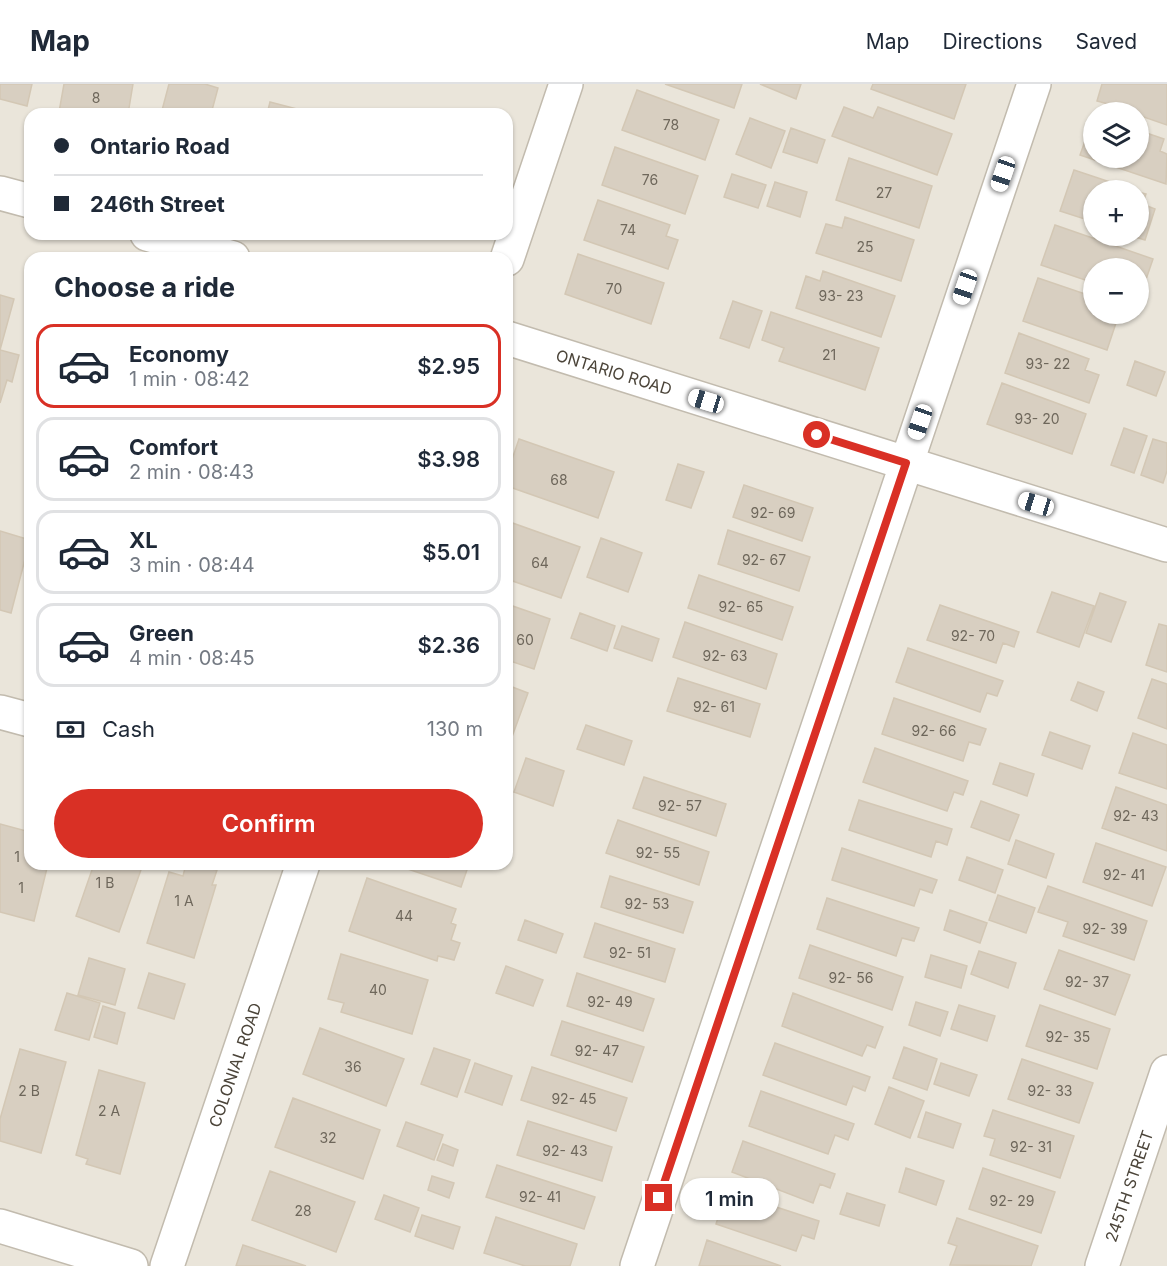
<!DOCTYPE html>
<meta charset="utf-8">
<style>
:root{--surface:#fff;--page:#f6f6f7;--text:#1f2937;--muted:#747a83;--line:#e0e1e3;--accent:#d93025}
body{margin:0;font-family:Inter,sans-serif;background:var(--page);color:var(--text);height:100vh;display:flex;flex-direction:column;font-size:22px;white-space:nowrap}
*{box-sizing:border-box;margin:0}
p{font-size:20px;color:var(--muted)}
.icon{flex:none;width:33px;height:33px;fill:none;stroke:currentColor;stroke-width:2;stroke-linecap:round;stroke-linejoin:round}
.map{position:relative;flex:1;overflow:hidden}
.details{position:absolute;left:24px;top:168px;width:489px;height:618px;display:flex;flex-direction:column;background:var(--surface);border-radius:18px;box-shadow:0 2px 4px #0004}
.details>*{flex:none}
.guide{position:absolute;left:24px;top:24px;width:489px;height:132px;border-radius:18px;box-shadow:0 2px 4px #0004;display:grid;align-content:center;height:132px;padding:0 30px;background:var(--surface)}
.buttons{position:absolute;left:1083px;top:18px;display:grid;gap:12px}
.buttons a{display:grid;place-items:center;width:66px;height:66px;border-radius:50%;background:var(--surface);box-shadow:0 2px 4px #0004;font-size:30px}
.end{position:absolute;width:27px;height:27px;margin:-14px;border:8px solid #d93025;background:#fff;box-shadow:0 0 0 3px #fff}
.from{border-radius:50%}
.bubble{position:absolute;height:42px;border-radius:21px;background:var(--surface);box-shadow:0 2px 4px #0004;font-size:20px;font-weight:600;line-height:42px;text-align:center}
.car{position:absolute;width:18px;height:36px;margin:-18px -9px;border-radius:8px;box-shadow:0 0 4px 2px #0007;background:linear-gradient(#fff 24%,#345 0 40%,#fff 0 76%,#345 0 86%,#fff 0)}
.guide b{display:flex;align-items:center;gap:21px;height:57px;font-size:22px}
.guide b+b{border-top:2px solid var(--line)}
.guide i{width:15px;height:15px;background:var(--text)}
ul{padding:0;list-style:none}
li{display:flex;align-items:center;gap:18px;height:84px;margin:0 12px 9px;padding:0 18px;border:3px solid var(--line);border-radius:18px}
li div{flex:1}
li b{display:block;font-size:22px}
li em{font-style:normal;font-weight:600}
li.on{border-color:var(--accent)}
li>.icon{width:54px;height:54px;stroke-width:1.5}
h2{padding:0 30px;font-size:27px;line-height:72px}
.pay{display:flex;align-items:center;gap:15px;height:66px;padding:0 30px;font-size:22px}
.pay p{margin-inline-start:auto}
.button{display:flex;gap:12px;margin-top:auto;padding:12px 30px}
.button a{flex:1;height:69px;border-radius:36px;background:var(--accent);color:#fff;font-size:24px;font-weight:600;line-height:69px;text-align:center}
header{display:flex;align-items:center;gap:36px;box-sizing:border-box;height:84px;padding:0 30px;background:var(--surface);border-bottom:2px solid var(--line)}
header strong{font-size:28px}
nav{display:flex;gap:33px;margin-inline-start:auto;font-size:21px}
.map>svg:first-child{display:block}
</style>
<header>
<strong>Map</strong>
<nav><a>Map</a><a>Directions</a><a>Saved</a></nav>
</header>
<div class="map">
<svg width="1167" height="1182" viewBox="0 0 1167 1182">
<rect width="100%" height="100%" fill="#f6f3ec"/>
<path fill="#eae5da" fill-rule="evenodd" d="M 0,0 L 1167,0 L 1167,1182 L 0,1182 ZM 1094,28 L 1138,28 L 1138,74 L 1094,74 ZM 30,30 L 507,30 L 507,150 L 30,150 ZM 1094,106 L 1138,106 L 1138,152 L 1094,152 ZM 30,174 L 507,174 L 507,780 L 30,780 ZM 1094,184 L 1138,184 L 1138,230 L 1094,230 Z"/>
<path fill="#d8cfc1" stroke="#d3c7b4" stroke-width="1.5" d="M 0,0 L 32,0 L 27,22 L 0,15 Z
M 64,0 L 133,0 L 128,30 L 59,28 Z
M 169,0 L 205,0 L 218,4 L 211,30 L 161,30 Z
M 665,0 L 742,0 L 734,24 Z
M 760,0 L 801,0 L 796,15 Z
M 873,0 L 966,0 L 954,35 L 871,5 Z
M 1102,0 L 1167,0 L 1167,41 L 1138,31 L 1138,28 L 1097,17 Z
M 637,6 L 719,36 L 705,76 L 622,46 Z
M 270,18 L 316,30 L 267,30 Z
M 844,23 L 873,34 L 878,23 L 952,50 L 937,91 L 832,52 Z
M 1094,32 L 1094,74 L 1138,74 L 1138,46 L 1164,55 L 1160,67 L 1167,70 L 1166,100 L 1080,71 Z
M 750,34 L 785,47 L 771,84 L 736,70 Z
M 791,44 L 825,56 L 817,79 L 783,68 Z
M 615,63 L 698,92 L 685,130 L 602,101 Z
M 849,74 L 932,102 L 919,144 L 836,116 Z
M 1074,86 L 1134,106 L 1094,106 L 1094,138 L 1060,127 Z
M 732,90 L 766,101 L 758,124 L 724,113 Z
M 775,98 L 807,108 L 800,133 L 767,122 Z
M 1138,108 L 1146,110 L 1142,120 L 1155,125 L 1145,156 L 1132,152 L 1138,152 Z
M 598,116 L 670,141 L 666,152 L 678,156 L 668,185 L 584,156 Z
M 845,133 L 914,156 L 901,197 L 816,169 L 826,140 L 842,144 Z
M 1055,141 L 1153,175 L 1142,207 L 1138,206 L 1138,184 L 1094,184 L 1094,199 L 1041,181 Z
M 578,170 L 664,199 L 651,240 L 565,210 Z
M 823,187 L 895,212 L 881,253 L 796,224 L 806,192 L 820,197 Z
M 1038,194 L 1094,213 L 1094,230 L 1119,230 L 1107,266 L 1023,237 Z
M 0,211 L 14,215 L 0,266 L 19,271 L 12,298 L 7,296 L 0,319 Z
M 733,217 L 762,227 L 749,264 L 720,254 Z
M 771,228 L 879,264 L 865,306 L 779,277 L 784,264 L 762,256 Z
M 1019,249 L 1089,275 L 1085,286 L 1099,291 L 1089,319 L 1005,289 Z
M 1135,277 L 1165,288 L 1156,312 L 1127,301 Z
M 1002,299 L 1086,330 L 1072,370 L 987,340 Z
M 1124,344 L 1147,352 L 1134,389 L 1111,381 Z
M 519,355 L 614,388 L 598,434 L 507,402 L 507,390 Z
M 1153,355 L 1167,359 L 1167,387 L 1163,399 L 1141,391 Z
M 678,380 L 704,388 L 691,424 L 666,416 Z
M 744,401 L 813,424 L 802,457 L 733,433 Z
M 507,437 L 580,463 L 561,514 L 507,495 Z
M 728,446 L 810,473 L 799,507 L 718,480 Z
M 0,447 L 30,456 L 11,529 L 0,526 Z
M 601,454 L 642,469 L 628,508 L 587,493 Z
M 699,491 L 793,523 L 782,556 L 688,524 Z
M 1052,508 L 1094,522 L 1079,563 L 1037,548 Z
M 1100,509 L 1126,518 L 1111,558 L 1086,549 Z
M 507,520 L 550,535 L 534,585 L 507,576 Z
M 940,521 L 1019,548 L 1014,563 L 1003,559 L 996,579 L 927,556 Z
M 580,529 L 615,542 L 607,567 L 571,554 Z
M 685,538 L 777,570 L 766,605 L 673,573 Z
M 1159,540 L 1167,542 L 1167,588 L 1146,581 Z
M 622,542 L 659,555 L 652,577 L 614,564 Z
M 908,564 L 1003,597 L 997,612 L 987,609 L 980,628 L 896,598 Z
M 678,594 L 760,620 L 750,653 L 667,627 Z
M 1152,595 L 1167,600 L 1167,645 L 1138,634 Z
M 1078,598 L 1104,608 L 1097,627 L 1071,616 Z
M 507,601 L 528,609 L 509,661 L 507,660 Z
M 894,614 L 986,645 L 980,661 L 969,658 L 963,677 L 882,650 Z
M 586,641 L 632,657 L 624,681 L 577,665 Z
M 1050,648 L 1090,662 L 1082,685 L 1042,671 Z
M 1133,649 L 1167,661 L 1167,705 L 1119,689 Z
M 875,664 L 968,697 L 963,711 L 954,708 L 947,727 L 863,698 Z
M 526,674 L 564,687 L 553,722 L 514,708 Z
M 1000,679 L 1034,690 L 1027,712 L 993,700 Z
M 644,693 L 726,720 L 716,752 L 633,724 Z
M 1116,703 L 1167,721 L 1167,767 L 1102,744 Z
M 859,716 L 952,745 L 947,761 L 936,757 L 931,773 L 849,746 Z
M 981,717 L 1019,731 L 1009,757 L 971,743 Z
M 618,736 L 709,768 L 699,801 L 606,769 Z
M 0,740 L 30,748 L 30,780 L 48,780 L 34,837 L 0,828 Z
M 1016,756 L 1054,770 L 1046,794 L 1008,780 Z
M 1096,759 L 1166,783 L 1152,822 L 1083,798 Z
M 842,764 L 937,796 L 932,809 L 920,805 L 914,822 L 832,796 Z
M 967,773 L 1003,786 L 995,809 L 959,796 Z
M 94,780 L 143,780 L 119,848 L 76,832 Z
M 186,780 L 217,786 L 212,801 L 216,801 L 194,874 L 147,859 L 169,788 L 183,792 Z
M 393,780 L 469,780 L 461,803 Z
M 610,792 L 693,818 L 683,849 L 601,823 Z
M 367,794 L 456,825 L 451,839 L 456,841 L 451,856 L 460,859 L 454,876 L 438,872 L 437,877 L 349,847 Z
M 1048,802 L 1147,837 L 1134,876 L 1063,852 L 1068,838 L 1038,828 Z
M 998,811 L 1035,824 L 1026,849 L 989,836 Z
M 827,814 L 919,844 L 914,857 L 902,854 L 896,872 L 817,845 Z
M 950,826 L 987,839 L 980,859 L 944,846 Z
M 525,836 L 563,850 L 556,869 L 518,856 Z
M 595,839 L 675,865 L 665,898 L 584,873 Z
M 810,861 L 903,893 L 892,926 L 799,894 Z
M 1059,866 L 1130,891 L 1115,931 L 1044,905 Z
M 979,867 L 1016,879 L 1008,904 L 971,890 Z
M 341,870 L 428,896 L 412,950 L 341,928 L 344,919 L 328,915 Z
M 931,871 L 967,882 L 961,904 L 925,893 Z
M 89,874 L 125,885 L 115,921 L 78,911 Z
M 506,882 L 543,896 L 533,922 L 496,909 Z
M 149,889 L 185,900 L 174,935 L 138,924 Z
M 577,889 L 654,915 L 643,947 L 567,922 Z
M 67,909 L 100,919 L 89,956 L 55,946 Z
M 793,909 L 883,943 L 875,964 L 867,961 L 862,972 L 782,942 Z
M 916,918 L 948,928 L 940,952 L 909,941 Z
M 959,921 L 995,932 L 987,957 L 951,945 Z
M 1040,921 L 1110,945 L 1097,985 L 1026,962 Z
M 103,922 L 125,929 L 117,960 L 94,953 Z
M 562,937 L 644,963 L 632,998 L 551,971 Z
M 320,944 L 404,975 L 386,1022 L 303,990 Z
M 775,959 L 870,993 L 865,1007 L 853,1002 L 846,1021 L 763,991 Z
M 904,963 L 937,975 L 927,1006 L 893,994 Z
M 434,964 L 470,976 L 457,1013 L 421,1000 Z
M 20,965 L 66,978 L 41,1069 L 0,1057 L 0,1035 Z
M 1022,975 L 1093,999 L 1079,1039 L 1008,1015 Z
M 475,979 L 512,992 L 502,1021 L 465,1008 Z
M 941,979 L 977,991 L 969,1012 L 934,1000 Z
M 532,983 L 627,1014 L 616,1047 L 521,1016 Z
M 99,986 L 145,999 L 120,1090 L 86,1080 L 88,1075 L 76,1071 Z
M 889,1003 L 924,1017 L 910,1054 L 875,1040 Z
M 761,1007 L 854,1040 L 848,1056 L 835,1051 L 828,1070 L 749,1042 Z
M 293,1014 L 380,1046 L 363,1095 L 275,1063 Z
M 993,1026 L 1074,1052 L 1060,1094 L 990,1071 L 995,1055 L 984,1052 Z
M 926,1028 L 961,1040 L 953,1064 L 918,1053 Z
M 528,1037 L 612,1063 L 602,1097 L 517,1071 Z
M 406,1038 L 443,1051 L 434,1076 L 397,1062 Z
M 743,1057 L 835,1090 L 830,1104 L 820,1100 L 813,1119 L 732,1088 Z
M 443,1060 L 458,1066 L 453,1082 L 437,1076 Z
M 497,1081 L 595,1113 L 584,1145 L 486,1113 Z
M 906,1084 L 944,1097 L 936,1121 L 899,1108 Z
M 983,1084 L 1055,1108 L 1041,1149 L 969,1125 Z
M 270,1087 L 355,1118 L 336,1168 L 252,1136 Z
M 432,1092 L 454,1099 L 449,1114 L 428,1106 Z
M 727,1107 L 819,1137 L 814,1155 L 802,1151 L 796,1167 L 716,1140 Z
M 847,1109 L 885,1121 L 879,1142 L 840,1130 Z
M 384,1111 L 419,1124 L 410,1148 L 375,1135 Z
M 422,1131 L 460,1143 L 453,1165 L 415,1152 Z
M 496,1133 L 577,1160 L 570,1182 L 525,1182 L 484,1169 Z
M 957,1134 L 1038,1162 L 1031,1182 L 950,1181 L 957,1162 L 948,1159 Z
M 707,1156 L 781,1182 L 699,1182 Z
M 243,1161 L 306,1182 L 236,1182 Z"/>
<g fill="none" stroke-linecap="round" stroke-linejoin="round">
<defs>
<path id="minor" d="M 0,109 L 30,117
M 147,150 L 233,174
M 507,175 L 566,0
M 507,254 L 1167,461
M 0,628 L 30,636
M 0,1142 L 131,1182
M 167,1182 L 303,780
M 637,1182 L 1034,0
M 1102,1182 L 1167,988"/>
</defs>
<use href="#minor" stroke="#c2bbae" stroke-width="36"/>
<use href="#minor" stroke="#fff" stroke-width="33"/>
</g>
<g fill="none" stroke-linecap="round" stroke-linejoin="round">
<path stroke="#d93025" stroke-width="8" d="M 659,1114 L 906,379 L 817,351"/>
</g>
<g text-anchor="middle" stroke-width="6" stroke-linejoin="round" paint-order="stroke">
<g font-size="14" fill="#6e675b">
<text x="96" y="19">8</text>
<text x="671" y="46">78</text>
<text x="650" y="101">76</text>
<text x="884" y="114">27</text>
<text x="628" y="151">74</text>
<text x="865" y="168">25</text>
<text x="614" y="210">70</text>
<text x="841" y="217">93- 23</text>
<text x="829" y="276">21</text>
<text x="1048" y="285">93- 22</text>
<text x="1037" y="340">93- 20</text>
<text x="559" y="401">68</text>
<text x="773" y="434">92- 69</text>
<text x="764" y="481">92- 67</text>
<text x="540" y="484">64</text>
<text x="741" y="528">92- 65</text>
<text x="973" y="557">92- 70</text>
<text x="525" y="561">60</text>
<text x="725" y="577">92- 63</text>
<text x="714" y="628">92- 61</text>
<text x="934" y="652">92- 66</text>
<text x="680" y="727">92- 57</text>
<text x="1136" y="737">92- 43</text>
<text x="658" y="774">92- 55</text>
<text x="17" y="778">1</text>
<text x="1124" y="796">92- 41</text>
<text x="105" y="804">1 B</text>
<text x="21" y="809">1</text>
<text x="184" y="822">1 A</text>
<text x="647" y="825">92- 53</text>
<text x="404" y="837">44</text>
<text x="1105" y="850">92- 39</text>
<text x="630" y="874">92- 51</text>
<text x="851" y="899">92- 56</text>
<text x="1087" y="903">92- 37</text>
<text x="378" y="911">40</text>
<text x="610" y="923">92- 49</text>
<text x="1068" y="958">92- 35</text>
<text x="597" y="972">92- 47</text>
<text x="353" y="988">36</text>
<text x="29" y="1012">2 B</text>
<text x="1050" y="1012">92- 33</text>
<text x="574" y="1020">92- 45</text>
<text x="109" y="1032">2 A</text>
<text x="328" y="1059">32</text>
<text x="1031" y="1068">92- 31</text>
<text x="565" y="1072">92- 43</text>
<text x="540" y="1118">92- 41</text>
<text x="1012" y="1122">92- 29</text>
<text x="303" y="1132">28</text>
</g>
<g font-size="16" fill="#4b4439" stroke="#fff">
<text transform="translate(614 288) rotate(17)" y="6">ONTARIO ROAD</text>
<text transform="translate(235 981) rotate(-71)" y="6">COLONIAL ROAD</text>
<text transform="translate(1129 1102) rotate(-71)" y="6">245TH STREET</text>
</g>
</g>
</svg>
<div class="buttons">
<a><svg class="icon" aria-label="layers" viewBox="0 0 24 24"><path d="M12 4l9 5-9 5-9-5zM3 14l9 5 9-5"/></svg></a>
<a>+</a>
<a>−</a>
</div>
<i class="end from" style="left:817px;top:351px"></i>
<i class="end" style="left:659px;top:1114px"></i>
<div class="bubble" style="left:680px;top:1094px;width:99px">1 min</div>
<i class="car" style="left:1003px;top:90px;rotate:199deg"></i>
<i class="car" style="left:965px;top:203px;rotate:199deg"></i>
<i class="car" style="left:706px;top:317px;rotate:287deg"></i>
<i class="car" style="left:920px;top:338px;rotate:199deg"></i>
<i class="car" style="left:1036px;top:420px;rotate:287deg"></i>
<div class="guide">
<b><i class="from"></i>Ontario Road</b>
<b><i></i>246th Street</b>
</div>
<section class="details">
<h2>Choose a ride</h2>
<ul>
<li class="on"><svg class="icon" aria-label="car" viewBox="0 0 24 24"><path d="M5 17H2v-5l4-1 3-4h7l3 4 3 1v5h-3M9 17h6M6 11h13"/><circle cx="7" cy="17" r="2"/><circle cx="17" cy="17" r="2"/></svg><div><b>Economy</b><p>1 min · 08:42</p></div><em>$2.95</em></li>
<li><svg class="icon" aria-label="car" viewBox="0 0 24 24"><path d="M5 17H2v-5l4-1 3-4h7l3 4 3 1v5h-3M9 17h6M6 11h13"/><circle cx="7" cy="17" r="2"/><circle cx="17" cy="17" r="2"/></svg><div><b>Comfort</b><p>2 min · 08:43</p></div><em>$3.98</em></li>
<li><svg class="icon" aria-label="car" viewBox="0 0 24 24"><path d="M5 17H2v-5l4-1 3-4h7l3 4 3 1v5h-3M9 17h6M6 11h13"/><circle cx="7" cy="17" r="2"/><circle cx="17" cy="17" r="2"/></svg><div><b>XL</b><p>3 min · 08:44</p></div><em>$5.01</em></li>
<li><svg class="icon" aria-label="car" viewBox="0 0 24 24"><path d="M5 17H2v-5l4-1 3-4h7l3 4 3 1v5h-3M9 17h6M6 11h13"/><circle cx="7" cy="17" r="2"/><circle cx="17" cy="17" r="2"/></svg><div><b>Green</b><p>4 min · 08:45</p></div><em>$2.36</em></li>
</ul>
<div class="pay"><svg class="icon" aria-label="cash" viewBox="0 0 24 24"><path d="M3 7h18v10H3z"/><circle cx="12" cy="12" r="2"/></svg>Cash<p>130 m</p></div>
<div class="button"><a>Confirm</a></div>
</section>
</div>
